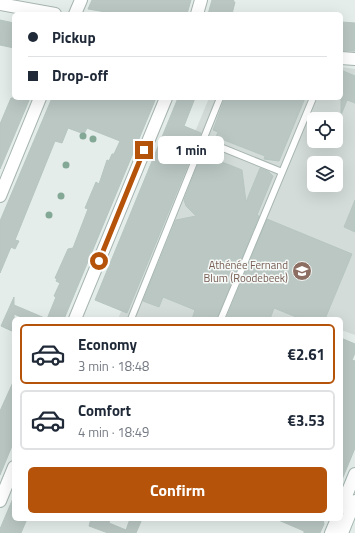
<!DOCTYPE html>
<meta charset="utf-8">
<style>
:root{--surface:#fff;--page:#f6f6f7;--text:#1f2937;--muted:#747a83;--line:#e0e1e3;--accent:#b45309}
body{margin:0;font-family:"Titillium Web",sans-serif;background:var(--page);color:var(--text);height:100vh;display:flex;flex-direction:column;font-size:15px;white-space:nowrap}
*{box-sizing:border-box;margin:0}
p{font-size:13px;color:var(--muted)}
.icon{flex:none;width:22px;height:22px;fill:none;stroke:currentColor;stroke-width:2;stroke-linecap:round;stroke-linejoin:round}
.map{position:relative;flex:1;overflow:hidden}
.sheet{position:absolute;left:12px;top:317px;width:331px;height:204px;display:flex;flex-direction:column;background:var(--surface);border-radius:6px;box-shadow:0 4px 16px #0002}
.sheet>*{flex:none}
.top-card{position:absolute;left:12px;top:12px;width:331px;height:88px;border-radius:6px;box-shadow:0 4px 16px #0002;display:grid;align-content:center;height:88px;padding:0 16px;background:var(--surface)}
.controls{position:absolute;left:307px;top:112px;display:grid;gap:8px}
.controls a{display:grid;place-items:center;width:36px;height:36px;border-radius:6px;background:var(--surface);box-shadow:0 4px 16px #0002;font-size:20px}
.end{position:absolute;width:18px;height:18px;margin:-9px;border:5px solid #b45309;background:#fff;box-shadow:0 0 0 2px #fff}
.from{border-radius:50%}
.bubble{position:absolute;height:28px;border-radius:6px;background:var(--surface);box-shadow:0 4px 16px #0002;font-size:13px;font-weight:700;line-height:28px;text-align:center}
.top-card b{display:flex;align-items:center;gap:14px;height:38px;font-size:15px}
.top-card b+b{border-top:1px solid var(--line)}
.top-card i{width:10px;height:10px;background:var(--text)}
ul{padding:7px 0 0;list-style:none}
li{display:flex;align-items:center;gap:12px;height:60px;margin:0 8px 6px;padding:0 8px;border:2px solid var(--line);border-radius:6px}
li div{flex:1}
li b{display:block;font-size:15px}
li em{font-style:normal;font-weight:700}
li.on{border-color:var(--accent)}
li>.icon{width:36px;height:36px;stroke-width:1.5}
.action{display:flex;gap:8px;margin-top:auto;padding:8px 16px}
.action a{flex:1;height:46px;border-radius:6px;background:var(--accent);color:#fff;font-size:16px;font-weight:700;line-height:46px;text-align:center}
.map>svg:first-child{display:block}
</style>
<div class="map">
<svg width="355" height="533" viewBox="0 0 355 533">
<rect width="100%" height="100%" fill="#e4edea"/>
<path fill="#d3dcd9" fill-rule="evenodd" d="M 341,67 L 355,69 L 355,200 L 344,227 L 355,232 L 355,335 L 341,330 L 341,319 L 118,319 L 209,98 L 341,98 ZM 314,119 L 336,119 L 336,141 L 314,141 ZM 314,163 L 336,163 L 336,185 L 314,185 Z"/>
<path fill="#bac7c3" stroke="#b7c6c1" d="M 92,0 L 191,0 L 187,14 L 117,14 L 88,9 Z
M 212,0 L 234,0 L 233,2 L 235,2 L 232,14 L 208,14 Z
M 0,20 L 14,23 L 14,48 L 0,45 Z
M 342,22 L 355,23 L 355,51 L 341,51 Z
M 341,70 L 355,76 L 355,103 L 347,100 L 341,115 Z
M 11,98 L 30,98 L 0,169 L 0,124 Z
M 52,98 L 109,98 L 115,100 L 116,98 L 156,98 L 64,319 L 26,319 L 14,314 L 14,332 L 1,326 L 14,297 L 14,305 L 47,319 L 56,297 L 54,296 L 60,283 L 56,281 L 57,279 L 55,278 L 68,249 L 73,248 L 88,209 L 85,208 L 96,182 L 99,184 L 107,160 L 109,161 L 112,154 L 114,154 L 120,141 L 87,128 L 84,134 L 68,128 L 62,143 L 55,141 L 15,240 L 19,241 L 15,249 L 11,247 L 0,273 L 0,221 Z
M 178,98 L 195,98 L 184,126 L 201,133 L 127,313 L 95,300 Z
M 225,98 L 305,98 L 279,161 L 264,159 L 265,156 L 216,137 L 218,132 L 213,130 Z
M 207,156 L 242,170 L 246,202 L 260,168 L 269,172 L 273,176 L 257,215 L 259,216 L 217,319 L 209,316 L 208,319 L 192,319 L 195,310 L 163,297 L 159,307 L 143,301 L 176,220 L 196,216 L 186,206 L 184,200 L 200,159 Z
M 355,200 L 355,232 L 344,227 Z
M 267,219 L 352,254 L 325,319 L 301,319 L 274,308 L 270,319 L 226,319 Z
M 341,338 L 355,344 L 355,353 L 352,360 L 355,361 L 355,448 L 341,482 L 341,432 L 343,427 L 341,426 Z
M 14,380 L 14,441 L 0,475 L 0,411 Z
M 14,496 L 14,519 L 27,519 L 21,533 L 0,533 L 0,529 Z
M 91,519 L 110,519 L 109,523 L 126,530 L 130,519 L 142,519 L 136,533 L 108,533 L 89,526 Z
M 276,519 L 323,519 L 324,524 L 320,533 L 304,533 L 304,531 Z"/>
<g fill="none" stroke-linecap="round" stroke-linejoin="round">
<defs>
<path id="service" d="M 203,140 L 282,172
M 131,319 L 220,98
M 221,319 L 313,98"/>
<path id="minor" d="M 0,4 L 55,14
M 75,14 L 81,0
M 197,14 L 201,0
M 341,58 L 355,59
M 0,196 L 40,98
M 75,319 L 166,98
M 0,501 L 14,467"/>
<path id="secondary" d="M 341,508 L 355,474
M 331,533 L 337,519
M 342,533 L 355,501"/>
</defs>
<use href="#service" stroke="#a7b5b1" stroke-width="8"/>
<use href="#minor" stroke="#a7b5b1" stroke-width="14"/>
<use href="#secondary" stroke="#a4b7b2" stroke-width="14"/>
<use href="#service" stroke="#fff" stroke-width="6"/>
<use href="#minor" stroke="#fff" stroke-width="12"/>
<use href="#secondary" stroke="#fff" stroke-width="12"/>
</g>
<g fill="#83a896">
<circle cx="83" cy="136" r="3.5"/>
<circle cx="93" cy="139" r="3.5"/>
<circle cx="66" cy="165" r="3.5"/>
<circle cx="61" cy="196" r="3.5"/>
<circle cx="49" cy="215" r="3.5"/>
</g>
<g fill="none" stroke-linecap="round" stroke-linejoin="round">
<path stroke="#b45309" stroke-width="5" d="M 99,261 L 144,150"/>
</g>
<defs>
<symbol id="school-disc" viewBox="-11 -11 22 22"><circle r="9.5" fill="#8d6e63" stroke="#f5f9f7"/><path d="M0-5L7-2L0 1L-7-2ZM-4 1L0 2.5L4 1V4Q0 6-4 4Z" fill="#fff"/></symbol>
</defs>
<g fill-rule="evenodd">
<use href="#school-disc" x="291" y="260" width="22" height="22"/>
</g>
<g text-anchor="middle" stroke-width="3" stroke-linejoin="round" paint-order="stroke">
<g font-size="11" fill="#785e54" stroke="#f5f9f7" text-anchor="end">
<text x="288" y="269">Athénée Fernand<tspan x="288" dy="13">Blum (Roodebeek)</tspan></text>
</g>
</g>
</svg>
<div class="controls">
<a><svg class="icon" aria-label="locate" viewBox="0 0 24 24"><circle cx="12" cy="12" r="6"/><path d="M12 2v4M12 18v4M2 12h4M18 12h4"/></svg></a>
<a><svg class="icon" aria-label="layers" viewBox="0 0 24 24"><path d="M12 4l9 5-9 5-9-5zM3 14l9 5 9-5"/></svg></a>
</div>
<i class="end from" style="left:99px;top:261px"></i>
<i class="end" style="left:144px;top:150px"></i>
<div class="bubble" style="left:158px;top:136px;width:66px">1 min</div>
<div class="top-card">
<b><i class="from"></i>Pickup</b>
<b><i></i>Drop-off</b>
</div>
<section class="sheet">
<ul>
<li class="on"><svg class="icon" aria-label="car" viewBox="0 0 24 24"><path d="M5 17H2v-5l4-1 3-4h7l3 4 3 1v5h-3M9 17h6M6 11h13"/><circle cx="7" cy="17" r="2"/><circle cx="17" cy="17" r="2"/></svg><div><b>Economy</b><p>3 min · 18:48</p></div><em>€2.61</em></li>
<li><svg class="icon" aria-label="car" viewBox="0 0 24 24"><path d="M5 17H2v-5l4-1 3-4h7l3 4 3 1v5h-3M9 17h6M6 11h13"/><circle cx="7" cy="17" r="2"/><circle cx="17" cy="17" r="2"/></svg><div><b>Comfort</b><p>4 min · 18:49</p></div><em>€3.53</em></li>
</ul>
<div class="action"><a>Confirm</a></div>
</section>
</div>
